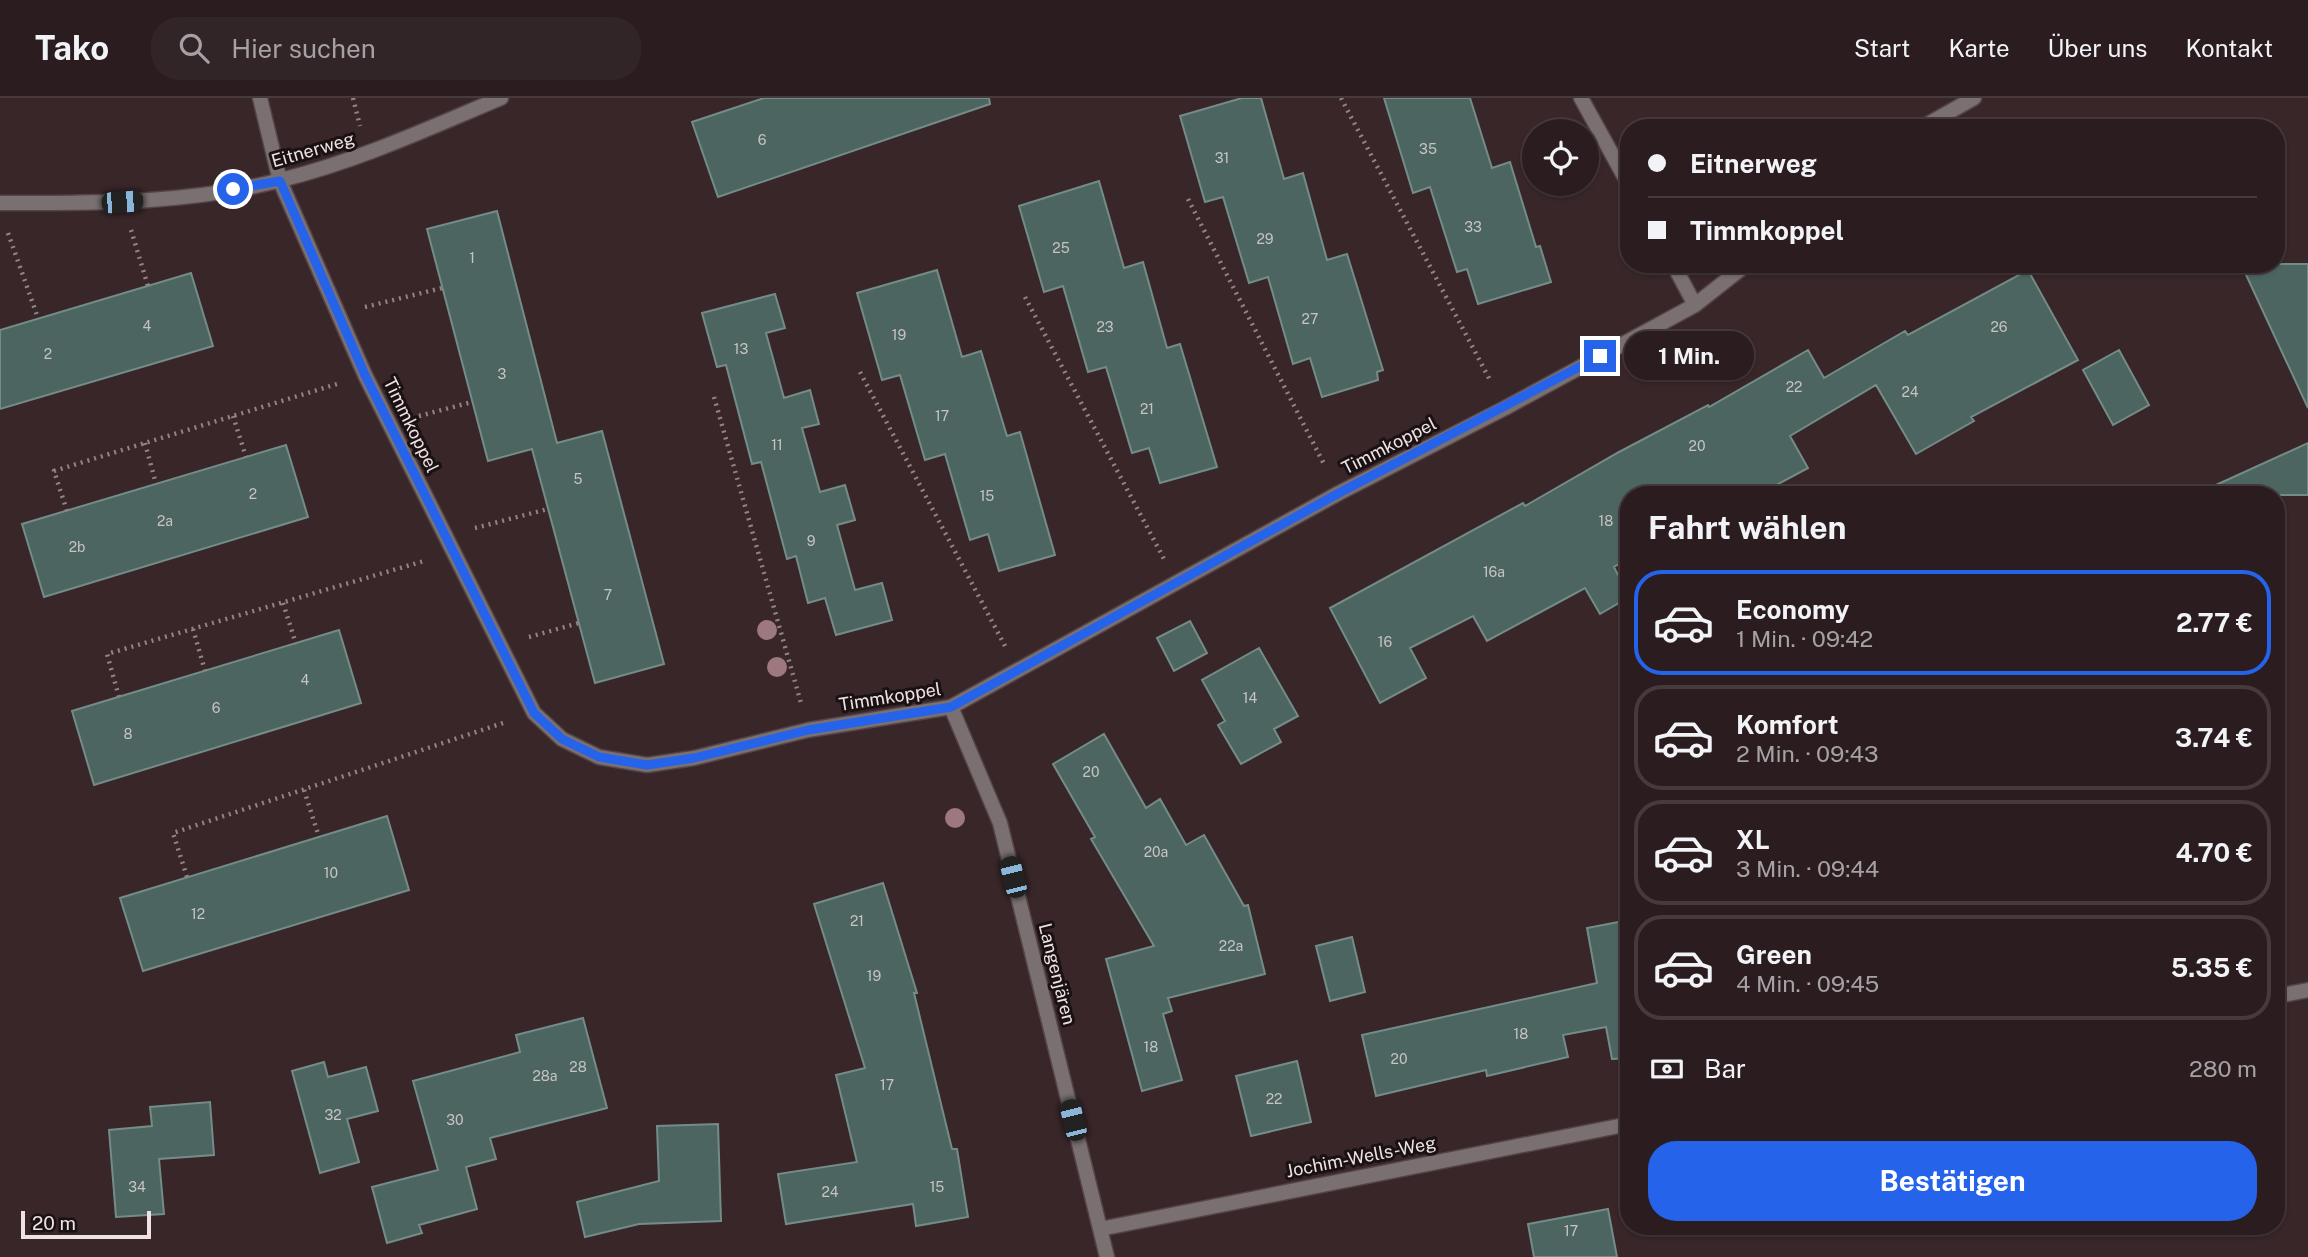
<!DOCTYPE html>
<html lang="de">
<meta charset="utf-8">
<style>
:root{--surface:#2a1c1f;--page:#322528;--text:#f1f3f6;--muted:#a5a1a4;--line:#463a3d;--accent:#2563eb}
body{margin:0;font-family:"Public Sans",sans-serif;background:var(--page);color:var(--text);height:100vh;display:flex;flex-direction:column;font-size:26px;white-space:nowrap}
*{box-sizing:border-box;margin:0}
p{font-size:23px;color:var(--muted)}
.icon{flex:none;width:38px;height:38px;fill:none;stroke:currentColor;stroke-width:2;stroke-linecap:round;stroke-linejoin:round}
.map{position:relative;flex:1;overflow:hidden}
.sheet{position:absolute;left:1620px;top:388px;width:665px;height:749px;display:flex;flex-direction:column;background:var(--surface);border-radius:28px;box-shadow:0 2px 5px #0004,0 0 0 2px var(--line)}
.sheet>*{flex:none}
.hud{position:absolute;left:1620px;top:21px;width:665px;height:154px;border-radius:28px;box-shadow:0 2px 5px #0004,0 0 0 2px var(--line);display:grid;align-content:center;height:154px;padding:0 28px;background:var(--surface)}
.controls{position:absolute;left:1522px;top:21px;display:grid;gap:14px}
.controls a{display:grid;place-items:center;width:77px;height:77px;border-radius:50%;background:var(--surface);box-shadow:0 2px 5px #0004,0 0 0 2px var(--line);font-size:35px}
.scale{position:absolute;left:21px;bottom:18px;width:130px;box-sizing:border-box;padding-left:7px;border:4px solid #eee2e4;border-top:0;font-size:19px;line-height:24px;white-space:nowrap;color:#eee2e4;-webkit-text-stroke:5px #1a1113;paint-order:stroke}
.end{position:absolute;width:32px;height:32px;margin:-16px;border:9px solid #2563eb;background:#fff;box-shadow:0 0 0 4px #fff}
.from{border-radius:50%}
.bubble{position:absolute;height:49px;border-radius:24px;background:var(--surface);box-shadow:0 2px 5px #0004,0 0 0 2px var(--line);font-size:23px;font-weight:700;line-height:49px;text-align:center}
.car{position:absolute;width:21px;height:42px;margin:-21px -10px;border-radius:9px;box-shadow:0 0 5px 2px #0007;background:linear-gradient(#222 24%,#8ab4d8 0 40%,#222 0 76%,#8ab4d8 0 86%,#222 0)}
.hud b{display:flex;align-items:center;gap:24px;height:66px;font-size:26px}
.hud b+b{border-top:2px solid var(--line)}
.hud i{width:18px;height:18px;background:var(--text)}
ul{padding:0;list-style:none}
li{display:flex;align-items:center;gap:21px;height:105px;margin:0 14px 10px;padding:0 14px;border:4px solid var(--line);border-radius:28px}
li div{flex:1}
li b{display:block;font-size:26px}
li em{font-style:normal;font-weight:700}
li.on{border-color:var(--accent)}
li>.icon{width:63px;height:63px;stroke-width:1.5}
h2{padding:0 28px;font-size:32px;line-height:84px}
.pay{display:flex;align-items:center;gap:18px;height:77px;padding:0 28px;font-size:26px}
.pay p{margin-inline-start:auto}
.button{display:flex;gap:14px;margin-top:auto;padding:14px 28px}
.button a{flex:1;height:80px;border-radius:28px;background:var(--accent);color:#fff;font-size:28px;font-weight:700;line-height:80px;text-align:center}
header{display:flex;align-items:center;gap:42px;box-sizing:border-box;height:98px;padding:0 35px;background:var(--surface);border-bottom:2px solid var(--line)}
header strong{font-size:33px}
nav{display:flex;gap:38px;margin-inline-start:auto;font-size:24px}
.search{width:490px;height:63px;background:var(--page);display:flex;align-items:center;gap:18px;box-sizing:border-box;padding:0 24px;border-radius:28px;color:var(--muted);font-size:26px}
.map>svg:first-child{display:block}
</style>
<header>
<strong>Tako</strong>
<div class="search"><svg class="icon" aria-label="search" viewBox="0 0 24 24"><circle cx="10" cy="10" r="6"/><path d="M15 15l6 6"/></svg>Hier suchen</div>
<nav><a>Start</a><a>Karte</a><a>Über uns</a><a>Kontakt</a></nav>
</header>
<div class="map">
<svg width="2308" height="1159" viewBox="0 0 2308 1159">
<rect width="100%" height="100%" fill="#382629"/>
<path fill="#4d6561" stroke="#748c88" stroke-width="2" d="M 764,0 L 989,0 L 990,6 L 718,99 L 692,24 Z
M 1242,0 L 1261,0 L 1284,81 L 1303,75 L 1327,162 L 1347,156 L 1383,272 L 1377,274 L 1378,282 L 1322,299 L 1310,260 L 1293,266 L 1268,179 L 1249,185 L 1223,99 L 1205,104 L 1180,18 Z
M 1384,0 L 1470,0 L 1492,70 L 1510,64 L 1536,149 L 1540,148 L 1551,184 L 1478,206 L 1467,171 L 1457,174 L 1430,89 L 1413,95 Z
M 1099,83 L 1124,170 L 1143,164 L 1167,250 L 1180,246 L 1217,369 L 1160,385 L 1149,350 L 1132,355 L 1106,269 L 1088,274 L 1063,188 L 1044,194 L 1019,108 Z
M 497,113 L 557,345 L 602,333 L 664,566 L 595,585 L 532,351 L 488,363 L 427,131 Z
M 2241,166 L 2308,166 L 2308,310 Z
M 937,172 L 962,259 L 981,253 L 1007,338 L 1020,334 L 1055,457 L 999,473 L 988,436 L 970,442 L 945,356 L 925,362 L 900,277 L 882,282 L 857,195 Z
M 2028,172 L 2078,262 L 1971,319 L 1974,323 L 1916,356 L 1876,287 L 1790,338 L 1808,370 L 1758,397 L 1629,397 L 1629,460 L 1614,469 L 1629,499 L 1600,516 L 1585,490 L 1487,543 L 1473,518 L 1410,550 L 1426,580 L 1380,605 L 1330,510 L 1523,405 L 1525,408 L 1619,354 L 1708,307 L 1709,309 L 1808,252 L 1824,280 L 1905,233 L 1908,237 Z
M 191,175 L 213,248 L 0,311 L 0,232 Z
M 775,196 L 785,230 L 766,235 L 784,300 L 810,292 L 819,326 L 802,330 L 820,394 L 845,387 L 855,422 L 837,427 L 855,492 L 882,485 L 892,522 L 836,537 L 825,500 L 808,505 L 796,458 L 787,461 L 761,364 L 752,366 L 726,267 L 717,269 L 702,215 Z
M 2119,252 L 2149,307 L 2113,327 L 2083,272 Z
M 2308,345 L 2308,397 L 2194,397 Z
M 286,347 L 308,419 L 44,499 L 22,426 Z
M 1190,523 L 1207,555 L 1174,573 L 1157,540 Z
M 339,532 L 361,605 L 94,687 L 72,613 Z
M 1259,550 L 1298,618 L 1274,631 L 1281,644 L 1241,666 L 1218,627 L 1225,623 L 1202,582 Z
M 1104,636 L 1146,710 L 1160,701 L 1186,747 L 1204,737 L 1244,808 L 1248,807 L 1265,876 L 1168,900 L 1172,913 L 1163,916 L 1182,982 L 1142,993 L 1106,861 L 1154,848 L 1091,741 L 1095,739 L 1053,666 Z
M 387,718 L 409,792 L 143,873 L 120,800 Z
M 883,785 L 917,895 L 914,895 L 952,1051 L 957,1051 L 968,1119 L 916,1128 L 913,1106 L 786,1126 L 778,1076 L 857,1064 L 836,977 L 865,970 L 814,806 Z
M 1629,822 L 1629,960 L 1612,961 L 1606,929 L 1563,937 L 1568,959 L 1487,978 L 1486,972 L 1376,998 L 1362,937 L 1597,885 L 1587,830 Z
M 1352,839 L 1365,894 L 1330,903 L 1316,848 Z
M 583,920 L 607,1010 L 490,1040 L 496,1061 L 466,1069 L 477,1111 L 419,1127 L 422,1135 L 387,1145 L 372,1089 L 438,1072 L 413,983 L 520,954 L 516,937 Z
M 1297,963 L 1311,1024 L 1251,1038 L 1236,978 Z
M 324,964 L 328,979 L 366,969 L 378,1013 L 347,1021 L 359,1064 L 320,1075 L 292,973 Z
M 210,1004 L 214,1057 L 159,1061 L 164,1116 L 116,1119 L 109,1032 L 152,1028 L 150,1009 Z
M 718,1026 L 721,1123 L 639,1126 L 585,1139 L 577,1104 L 659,1083 L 657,1028 Z
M 1608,1111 L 1617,1159 L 1534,1159 L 1528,1126 Z"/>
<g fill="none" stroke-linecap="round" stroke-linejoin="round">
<defs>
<path id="service" d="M 260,0 L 280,83"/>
<path id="minor" d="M 1581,0 L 1629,87
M 1921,30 L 1974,0
M 280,83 L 365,277 L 534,615 L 562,641 L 599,659 L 647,667 L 694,660 L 808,632 L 951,609 L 1339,395 L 1505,310 L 1695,207 L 1747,166
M 0,105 C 94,105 189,106 281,82 C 358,63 429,30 501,0
M 1673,166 L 1695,207
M 951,609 L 1000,725 L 1107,1159
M 2277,898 L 2308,892
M 1100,1131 L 1629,1026"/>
</defs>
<use href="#service" stroke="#554447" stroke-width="17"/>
<use href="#minor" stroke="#554447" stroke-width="17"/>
<path stroke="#928386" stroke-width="4.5" stroke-dasharray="2 5" stroke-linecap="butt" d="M 353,0 L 360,28
M 1341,0 L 1491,284
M 1188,101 L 1325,368
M 131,132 L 148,188
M 8,135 L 38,220
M 1025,199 L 1164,461
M 365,209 L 442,190
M 860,274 L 1005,548
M 714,299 L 801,605
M 233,318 L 246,359
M 419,318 L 472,304
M 145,345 L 156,386
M 67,413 L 54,373 L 337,286
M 475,430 L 548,411
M 283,505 L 296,546
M 193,531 L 205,573
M 529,539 L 579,525
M 119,599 L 107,556 L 424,463
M 304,692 L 319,739
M 187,779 L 173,735 L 506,624"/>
<use href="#service" stroke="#7a7071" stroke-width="14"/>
<use href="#minor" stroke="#7a7071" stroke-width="14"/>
</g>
<g fill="#9d787f">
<circle cx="767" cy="532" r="10"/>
<circle cx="777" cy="569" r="10"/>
<circle cx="955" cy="720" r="10"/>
</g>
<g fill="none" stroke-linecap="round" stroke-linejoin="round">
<path stroke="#2563eb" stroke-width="9" d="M 233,91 L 280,83 L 365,277 L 534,615 L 562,641 L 599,659 L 647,667 L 694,660 L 808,632 L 951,609 L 1339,395 L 1600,258"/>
</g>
<g text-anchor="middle" stroke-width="6" stroke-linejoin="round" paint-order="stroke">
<g font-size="14" fill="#c6c3c3">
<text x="762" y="47">6</text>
<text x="1428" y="56">35</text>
<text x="1222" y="65">31</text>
<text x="1473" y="134">33</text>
<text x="1265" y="146">29</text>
<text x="1061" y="155">25</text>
<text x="472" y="165">1</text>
<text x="1310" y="226">27</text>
<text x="147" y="233">4</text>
<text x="1105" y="234">23</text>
<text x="1999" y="234">26</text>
<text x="899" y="242">19</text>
<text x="741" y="256">13</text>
<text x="48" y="261">2</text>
<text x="502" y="281">3</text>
<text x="1794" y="294">22</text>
<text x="1910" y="299">24</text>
<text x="1147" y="316">21</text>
<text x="942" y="323">17</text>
<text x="777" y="352">11</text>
<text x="1697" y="353">20</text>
<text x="578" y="386">5</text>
<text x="253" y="401">2</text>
<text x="987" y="403">15</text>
<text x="165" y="428">2a</text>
<text x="1606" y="428">18</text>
<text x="811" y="448">9</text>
<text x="77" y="454">2b</text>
<text x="1494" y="479">16a</text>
<text x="608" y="502">7</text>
<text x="1385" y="549">16</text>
<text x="305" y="587">4</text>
<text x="1250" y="605">14</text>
<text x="216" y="615">6</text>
<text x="128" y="641">8</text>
<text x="1091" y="679">20</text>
<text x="1156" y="759">20a</text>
<text x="331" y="780">10</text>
<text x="198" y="821">12</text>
<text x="857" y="828">21</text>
<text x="1231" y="853">22a</text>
<text x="874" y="883">19</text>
<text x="1521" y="941">18</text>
<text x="1151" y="954">18</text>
<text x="1399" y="966">20</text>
<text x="578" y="974">28</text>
<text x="545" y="983">28a</text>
<text x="887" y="992">17</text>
<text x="1274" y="1006">22</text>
<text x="333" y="1022">32</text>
<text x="455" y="1027">30</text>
<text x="137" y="1094">34</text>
<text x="937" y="1094">15</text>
<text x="830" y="1099">24</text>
<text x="1571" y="1138">17</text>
</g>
<g font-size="18" fill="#eee2e4" stroke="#1a1113">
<text transform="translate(313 52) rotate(-16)" y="6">Eitnerweg</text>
<text transform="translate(411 327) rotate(64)" y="6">Timmkoppel</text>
<text transform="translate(1389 348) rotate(-27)" y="6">Timmkoppel</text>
<text transform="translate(890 599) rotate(-9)" y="6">Timmkoppel</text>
<text transform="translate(1057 876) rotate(76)" y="6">Langenjären</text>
<text transform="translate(1361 1059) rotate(-11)" y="6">Jochim-Wells-Weg</text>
</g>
</g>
</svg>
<div class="controls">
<a><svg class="icon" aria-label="locate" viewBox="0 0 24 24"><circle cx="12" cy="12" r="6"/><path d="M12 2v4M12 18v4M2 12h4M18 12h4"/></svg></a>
</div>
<div class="scale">20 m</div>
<i class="end from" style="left:233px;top:91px"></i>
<i class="end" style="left:1600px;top:258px"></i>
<div class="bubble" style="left:1624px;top:233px;width:130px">1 Min.</div>
<i class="car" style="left:122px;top:104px;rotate:86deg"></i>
<i class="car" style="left:1013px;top:779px;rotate:346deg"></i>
<i class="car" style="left:1073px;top:1022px;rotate:346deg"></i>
<div class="hud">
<b><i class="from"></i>Eitnerweg</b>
<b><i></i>Timmkoppel</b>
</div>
<section class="sheet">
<h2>Fahrt wählen</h2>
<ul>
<li class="on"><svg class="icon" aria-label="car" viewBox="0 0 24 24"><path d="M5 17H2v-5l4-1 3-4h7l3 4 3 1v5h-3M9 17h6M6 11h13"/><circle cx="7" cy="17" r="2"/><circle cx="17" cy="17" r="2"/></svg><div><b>Economy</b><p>1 Min. · 09:42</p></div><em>2.77 €</em></li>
<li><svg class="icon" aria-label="car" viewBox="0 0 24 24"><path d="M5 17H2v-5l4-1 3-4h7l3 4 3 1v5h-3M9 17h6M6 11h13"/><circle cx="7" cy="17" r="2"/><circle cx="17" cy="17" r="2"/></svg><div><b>Komfort</b><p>2 Min. · 09:43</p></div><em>3.74 €</em></li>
<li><svg class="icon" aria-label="car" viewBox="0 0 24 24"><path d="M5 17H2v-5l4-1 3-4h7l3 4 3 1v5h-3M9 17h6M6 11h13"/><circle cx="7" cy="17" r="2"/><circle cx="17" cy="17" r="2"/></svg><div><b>XL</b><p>3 Min. · 09:44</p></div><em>4.70 €</em></li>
<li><svg class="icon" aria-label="car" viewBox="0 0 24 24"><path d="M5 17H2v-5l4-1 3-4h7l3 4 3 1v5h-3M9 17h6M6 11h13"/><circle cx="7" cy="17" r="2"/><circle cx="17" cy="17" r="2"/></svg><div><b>Green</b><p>4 Min. · 09:45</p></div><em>5.35 €</em></li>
</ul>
<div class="pay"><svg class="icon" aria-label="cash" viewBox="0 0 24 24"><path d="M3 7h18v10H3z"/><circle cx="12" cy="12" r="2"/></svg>Bar<p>280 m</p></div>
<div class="button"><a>Bestätigen</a></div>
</section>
</div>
